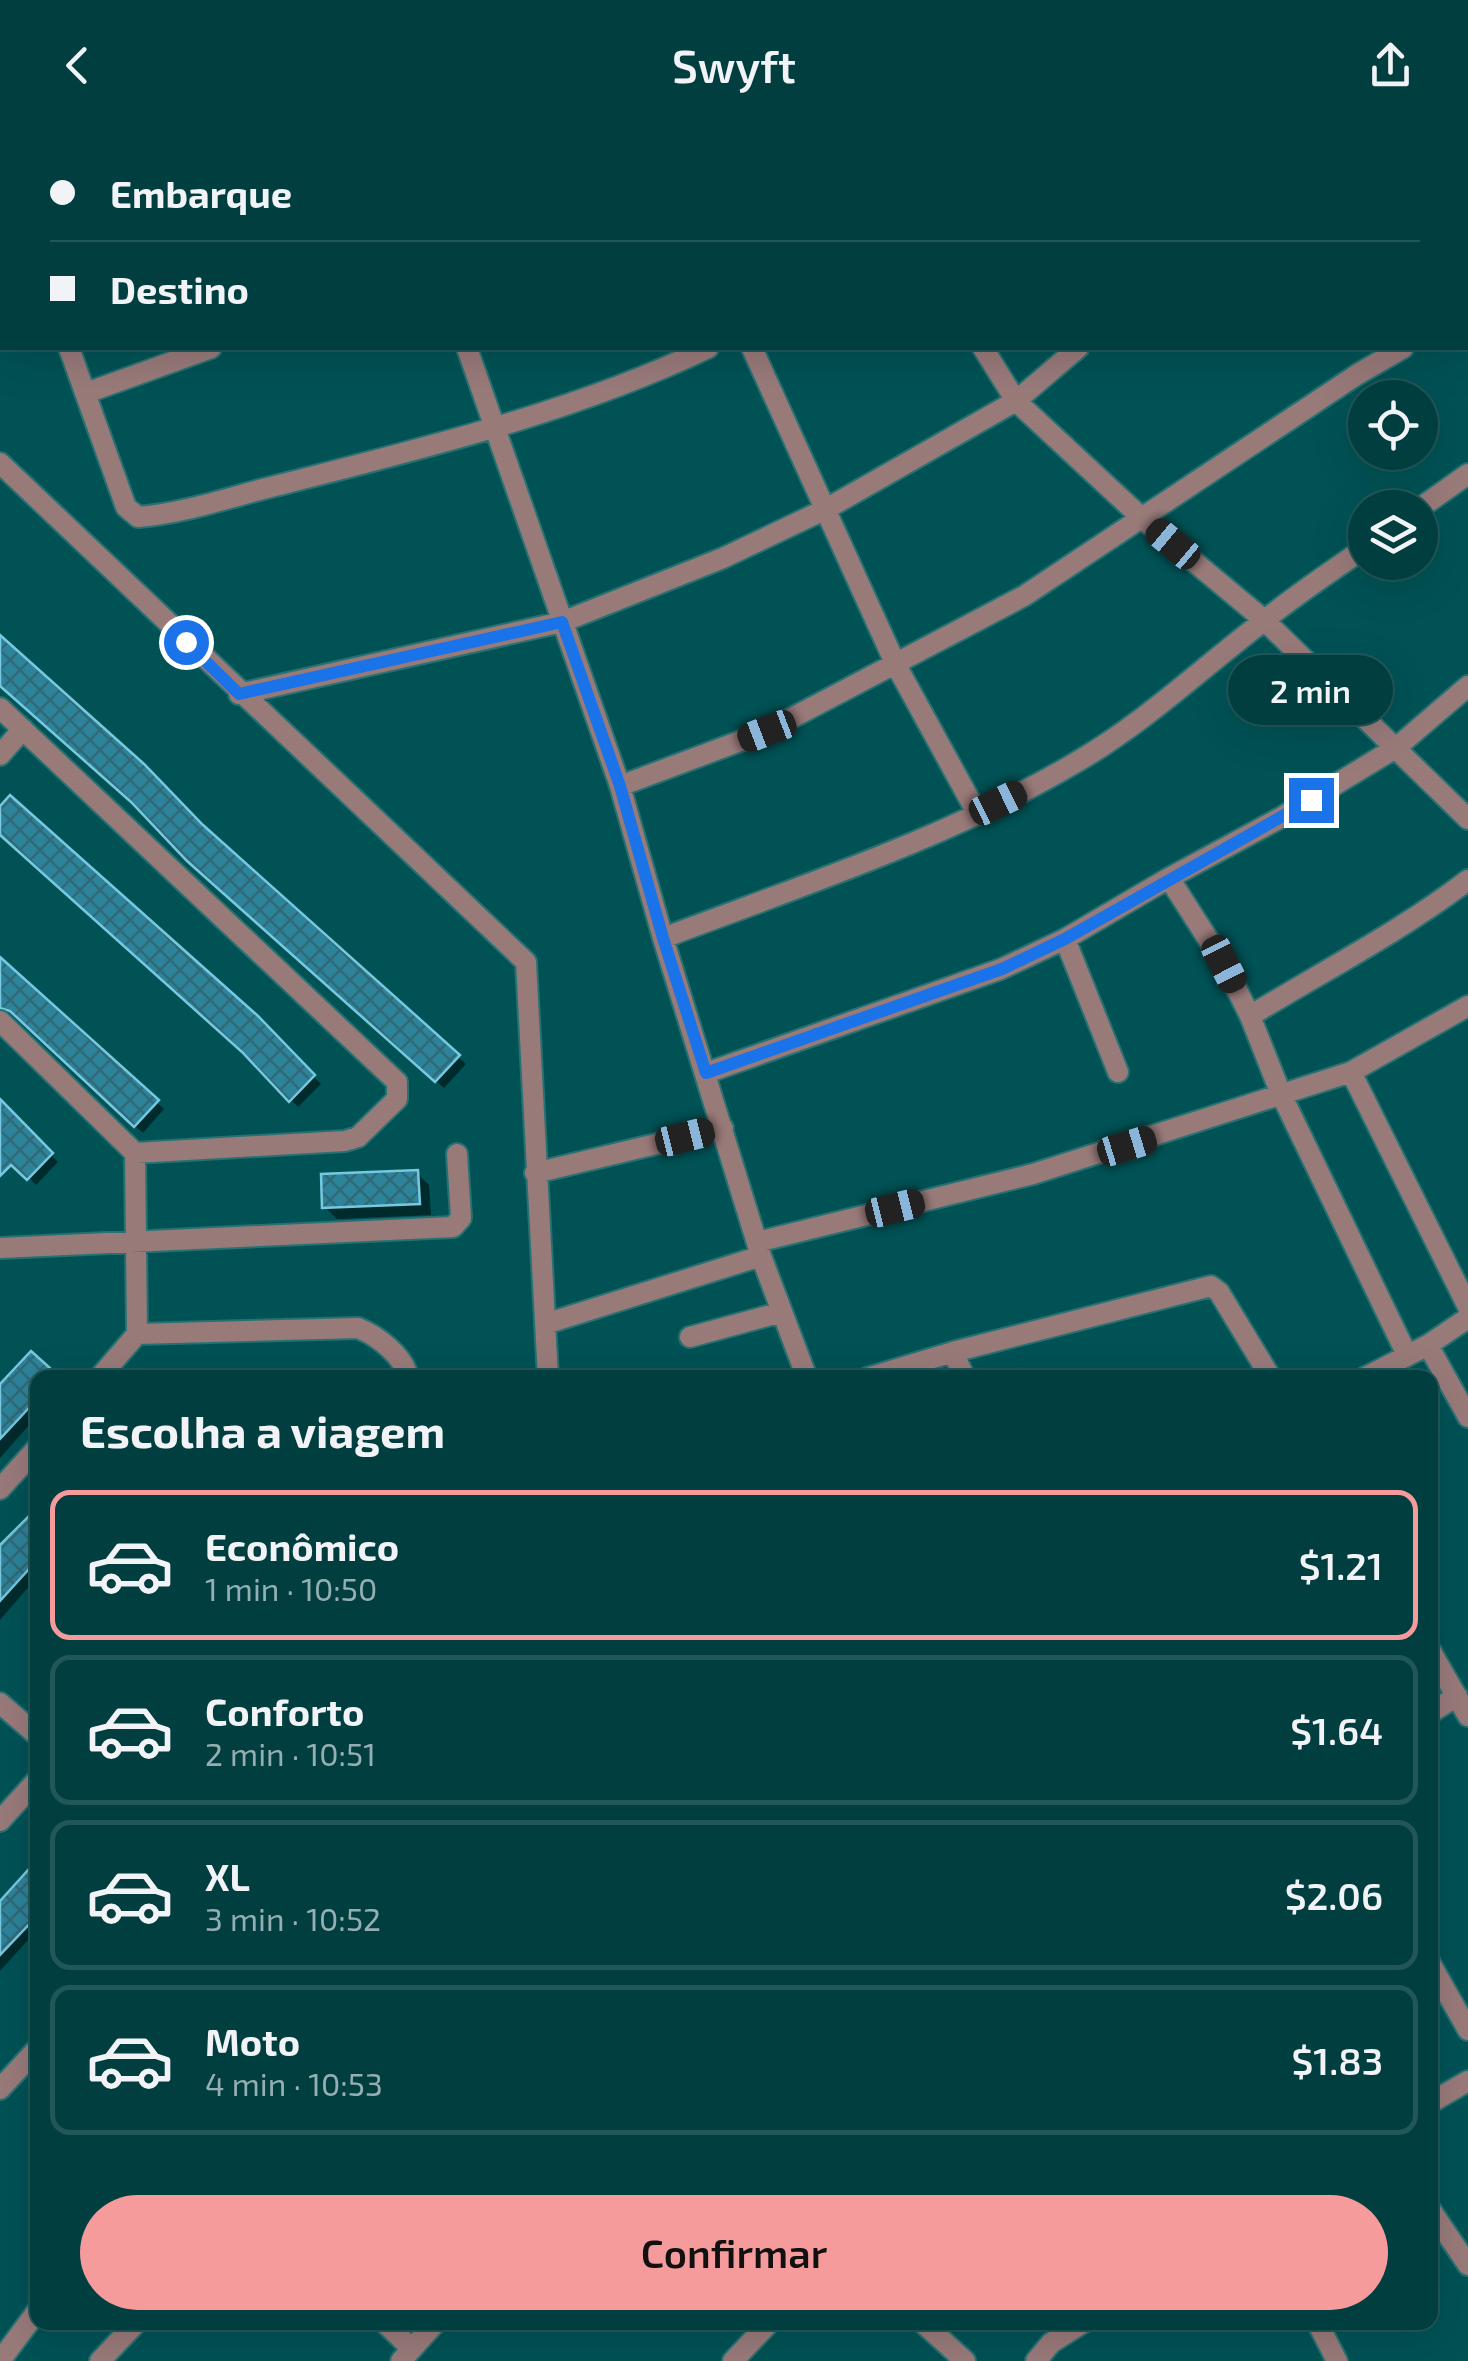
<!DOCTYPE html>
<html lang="pt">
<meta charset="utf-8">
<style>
:root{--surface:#003e40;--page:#0e494b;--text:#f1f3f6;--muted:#95aeb1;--line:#225759;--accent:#f59b9c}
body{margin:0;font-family:"Exo 2",sans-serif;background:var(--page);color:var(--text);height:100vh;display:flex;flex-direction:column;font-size:38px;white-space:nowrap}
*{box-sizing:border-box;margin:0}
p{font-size:32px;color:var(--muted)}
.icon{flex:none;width:55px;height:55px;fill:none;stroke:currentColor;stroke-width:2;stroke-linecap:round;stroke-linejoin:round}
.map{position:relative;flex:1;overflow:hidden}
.side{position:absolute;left:30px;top:1240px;width:1408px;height:960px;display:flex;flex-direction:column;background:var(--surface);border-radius:20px;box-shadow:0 10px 40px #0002,0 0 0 2px var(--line)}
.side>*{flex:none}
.guide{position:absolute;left:0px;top:0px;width:1470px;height:220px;box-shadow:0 10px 40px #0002,0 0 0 2px var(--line);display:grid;align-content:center;height:220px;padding:0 50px;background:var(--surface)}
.tools{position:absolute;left:1348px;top:250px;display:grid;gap:20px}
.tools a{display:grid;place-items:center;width:90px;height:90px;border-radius:50%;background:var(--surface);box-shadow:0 10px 40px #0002,0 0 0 2px var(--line);font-size:50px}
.end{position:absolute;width:45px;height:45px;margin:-22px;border:12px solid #1a73e8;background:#fff;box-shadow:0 0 0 5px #fff}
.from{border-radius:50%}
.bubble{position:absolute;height:70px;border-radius:35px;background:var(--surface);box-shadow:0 10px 40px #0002,0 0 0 2px var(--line);font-size:32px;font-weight:600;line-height:70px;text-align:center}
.car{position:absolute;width:30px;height:60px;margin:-30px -15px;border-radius:12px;box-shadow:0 0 8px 2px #0007;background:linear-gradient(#222 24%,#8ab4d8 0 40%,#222 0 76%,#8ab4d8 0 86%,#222 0)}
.guide b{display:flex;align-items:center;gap:35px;height:95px;font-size:38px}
.guide b+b{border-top:2px solid var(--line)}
.guide i{width:25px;height:25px;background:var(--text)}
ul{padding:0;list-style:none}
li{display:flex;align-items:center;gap:30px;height:150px;margin:0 20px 15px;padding:0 30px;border:5px solid var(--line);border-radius:20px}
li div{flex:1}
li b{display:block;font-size:38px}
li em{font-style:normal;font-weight:600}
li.selected{border-color:var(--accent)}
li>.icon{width:90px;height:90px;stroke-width:1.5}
h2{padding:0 50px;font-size:45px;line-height:120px}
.action{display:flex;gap:20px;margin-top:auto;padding:20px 50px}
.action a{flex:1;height:115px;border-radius:60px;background:var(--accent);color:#111;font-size:40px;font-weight:600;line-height:115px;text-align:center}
header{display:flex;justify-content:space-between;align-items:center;height:130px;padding:0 50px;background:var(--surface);font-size:45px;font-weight:600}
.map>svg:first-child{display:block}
</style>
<header><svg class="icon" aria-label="back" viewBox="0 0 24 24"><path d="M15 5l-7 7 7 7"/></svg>Swyft<svg class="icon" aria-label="share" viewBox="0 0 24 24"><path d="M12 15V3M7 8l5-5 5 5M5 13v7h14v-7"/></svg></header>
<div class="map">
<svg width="1468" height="2231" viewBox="0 0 1468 2231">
<defs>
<pattern id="building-cross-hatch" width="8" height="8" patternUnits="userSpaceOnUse" patternTransform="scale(2.5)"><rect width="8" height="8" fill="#2d839a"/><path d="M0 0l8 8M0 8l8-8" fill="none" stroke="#316977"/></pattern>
</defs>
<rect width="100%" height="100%" fill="#005255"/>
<path fill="#0007" d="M 0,509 L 204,699 L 466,934 L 444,958 L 198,738 L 138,676 L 0,553 Z
M 0,679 L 256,888 L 321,954 L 298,977 L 250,927 L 0,703 Z
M 0,831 L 164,979 L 143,1003 L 20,888 L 0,875 Z
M 0,973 L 58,1032 L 36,1055 L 0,1018 Z
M 417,1043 L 429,1055 L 431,1085 L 337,1089 L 325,1077 Z
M 38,1248 L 38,1285 L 0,1328 L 0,1258 Z
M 38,1381 L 38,1446 L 0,1490 L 0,1422 Z
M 38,1732 L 38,1799 L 0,1841 L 0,1772 Z"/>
<path fill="url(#building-cross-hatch)" stroke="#77c8e0" stroke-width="2.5" d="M 0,505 L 144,634 L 203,695 L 460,925 L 435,952 L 187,731 L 131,672 L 0,556 Z
M 10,665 L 258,886 L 315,945 L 289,972 L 242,922 L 0,705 L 0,676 Z
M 0,827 L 159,970 L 134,997 L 10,881 L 0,878 Z
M 0,969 L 53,1023 L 27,1050 L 11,1035 L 0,1046 Z
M 418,1040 L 420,1074 L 322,1078 L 321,1044 Z
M 31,1221 L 61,1248 L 38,1248 L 38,1268 L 0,1309 L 0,1254 Z
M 38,1377 L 38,1429 L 0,1471 L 0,1415 Z
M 38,1729 L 38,1785 L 0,1825 L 0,1771 Z"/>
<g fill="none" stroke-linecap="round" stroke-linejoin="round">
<defs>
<path id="minor" d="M 676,0 L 676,2
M 891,0 L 892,2
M 1423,0 L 1425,2
M 397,2 L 404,0
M 784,2 L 789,0
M 1042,2 L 1045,0
M 1285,2 L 1287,0
M 0,57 L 0,66
M 1468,184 L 1468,183
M 69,218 L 126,377 L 138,387 C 188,383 239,364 287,353 C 428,317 576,281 708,218
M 467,218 L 620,656 L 663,808 L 761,1126 L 807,1248
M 752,218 L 896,535 L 977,683
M 983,218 L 1016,271 L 1143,389 L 1264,490 L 1468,689
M 86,263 L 211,218
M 0,333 L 526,832 L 548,1248
M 1420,378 L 1468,344
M 239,564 L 562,492 L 723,428 L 826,379 L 1016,271 L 1078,218
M 0,578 L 397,952 L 397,969 L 358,1007 L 345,1011 L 135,1023 L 137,1204 L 99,1248
M 0,625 L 23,599
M 620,656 L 767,601 L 1024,466 L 1358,244 L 1403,218
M 1169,748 L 1224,834 L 1250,886 L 1281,964 L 1407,1225
M 663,808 C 803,755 951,707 1080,630 C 1145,592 1201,539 1261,493 C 1294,466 1330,442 1365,418
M 1065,809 L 1118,942
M 1250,886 C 1323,841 1400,802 1468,750
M 0,891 L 135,1023
M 1351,942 L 1468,1177
M 706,943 L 1001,839 L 1065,809 L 1169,748 L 1282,687 L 1397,617 L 1468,556
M 535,1043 L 723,998
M 757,1112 L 1033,1044 L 1351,942 L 1468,876
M 0,1118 L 453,1097 L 461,1088 L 457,1024
M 545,1194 L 761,1126
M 137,1204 L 358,1198 C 378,1206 405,1227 408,1248
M 690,1207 L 782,1182
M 1428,1215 L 1468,1287
M 953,1222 L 965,1248
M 867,1248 L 953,1222 L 1211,1156 L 1219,1162 L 1271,1248
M 1364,1248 L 1428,1215 L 1468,1188
M 0,1359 L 38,1317
M 1430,1520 L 1468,1586
M 0,1573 L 38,1606
M 1430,1583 L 1457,1566
M 0,1691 L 38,1649
M 1430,1833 L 1468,1900
M 0,1959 L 38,1918
M 1430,1973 L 1468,1951
M 1430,2079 L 1468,2135
M 384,2192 L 412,2219
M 922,2192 L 965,2231
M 1317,2192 L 1337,2231
M 0,2231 L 38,2180
M 100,2231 L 137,2192
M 401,2231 L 436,2192
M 733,2231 L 770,2192
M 1036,2231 L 1051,2213 L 1084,2192"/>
</defs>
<use href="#minor" stroke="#287173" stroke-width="24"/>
<use href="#minor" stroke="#987a79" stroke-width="20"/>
</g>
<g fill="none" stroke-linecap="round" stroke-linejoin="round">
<path stroke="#1a73e8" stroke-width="12" d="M 186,512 L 239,564 L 562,492 L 620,656 L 663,808 L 706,943 L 1002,839 L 1065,809 L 1311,670"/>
</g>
</svg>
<div class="tools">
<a><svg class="icon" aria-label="locate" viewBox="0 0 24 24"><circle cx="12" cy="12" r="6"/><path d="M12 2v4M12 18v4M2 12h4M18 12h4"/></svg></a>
<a><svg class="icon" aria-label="layers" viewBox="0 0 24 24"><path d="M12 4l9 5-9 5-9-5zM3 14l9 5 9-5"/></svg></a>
</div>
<i class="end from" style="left:186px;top:512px"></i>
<i class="end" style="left:1311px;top:670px"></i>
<div class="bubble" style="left:1228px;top:525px;width:165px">2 min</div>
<i class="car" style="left:1173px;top:414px;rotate:310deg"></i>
<i class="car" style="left:767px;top:601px;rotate:249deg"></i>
<i class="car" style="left:998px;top:673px;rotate:64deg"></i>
<i class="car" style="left:1224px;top:834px;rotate:153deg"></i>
<i class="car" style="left:685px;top:1007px;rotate:76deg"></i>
<i class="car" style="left:1127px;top:1016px;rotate:73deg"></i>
<i class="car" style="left:895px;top:1078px;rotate:76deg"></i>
<div class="guide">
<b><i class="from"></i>Embarque</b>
<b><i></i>Destino</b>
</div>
<section class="side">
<h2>Escolha a viagem</h2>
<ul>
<li class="selected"><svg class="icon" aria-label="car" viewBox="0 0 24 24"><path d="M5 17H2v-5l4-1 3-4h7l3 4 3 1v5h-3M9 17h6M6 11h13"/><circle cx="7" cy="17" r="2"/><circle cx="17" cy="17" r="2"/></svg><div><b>Econômico</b><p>1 min · 10:50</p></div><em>$1.21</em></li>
<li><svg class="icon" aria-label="car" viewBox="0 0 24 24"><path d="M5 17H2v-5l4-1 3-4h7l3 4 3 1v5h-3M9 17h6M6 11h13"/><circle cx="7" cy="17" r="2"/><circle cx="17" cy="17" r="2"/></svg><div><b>Conforto</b><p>2 min · 10:51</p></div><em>$1.64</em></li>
<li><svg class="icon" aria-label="car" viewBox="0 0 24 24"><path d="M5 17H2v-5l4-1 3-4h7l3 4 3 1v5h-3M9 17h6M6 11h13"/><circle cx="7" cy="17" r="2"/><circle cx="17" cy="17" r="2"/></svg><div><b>XL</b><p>3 min · 10:52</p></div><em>$2.06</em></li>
<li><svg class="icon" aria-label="car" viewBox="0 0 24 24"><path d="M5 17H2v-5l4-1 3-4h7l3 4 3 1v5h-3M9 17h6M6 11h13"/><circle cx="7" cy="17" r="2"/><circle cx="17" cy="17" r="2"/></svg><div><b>Moto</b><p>4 min · 10:53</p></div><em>$1.83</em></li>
</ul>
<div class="action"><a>Confirmar</a></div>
</section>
</div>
